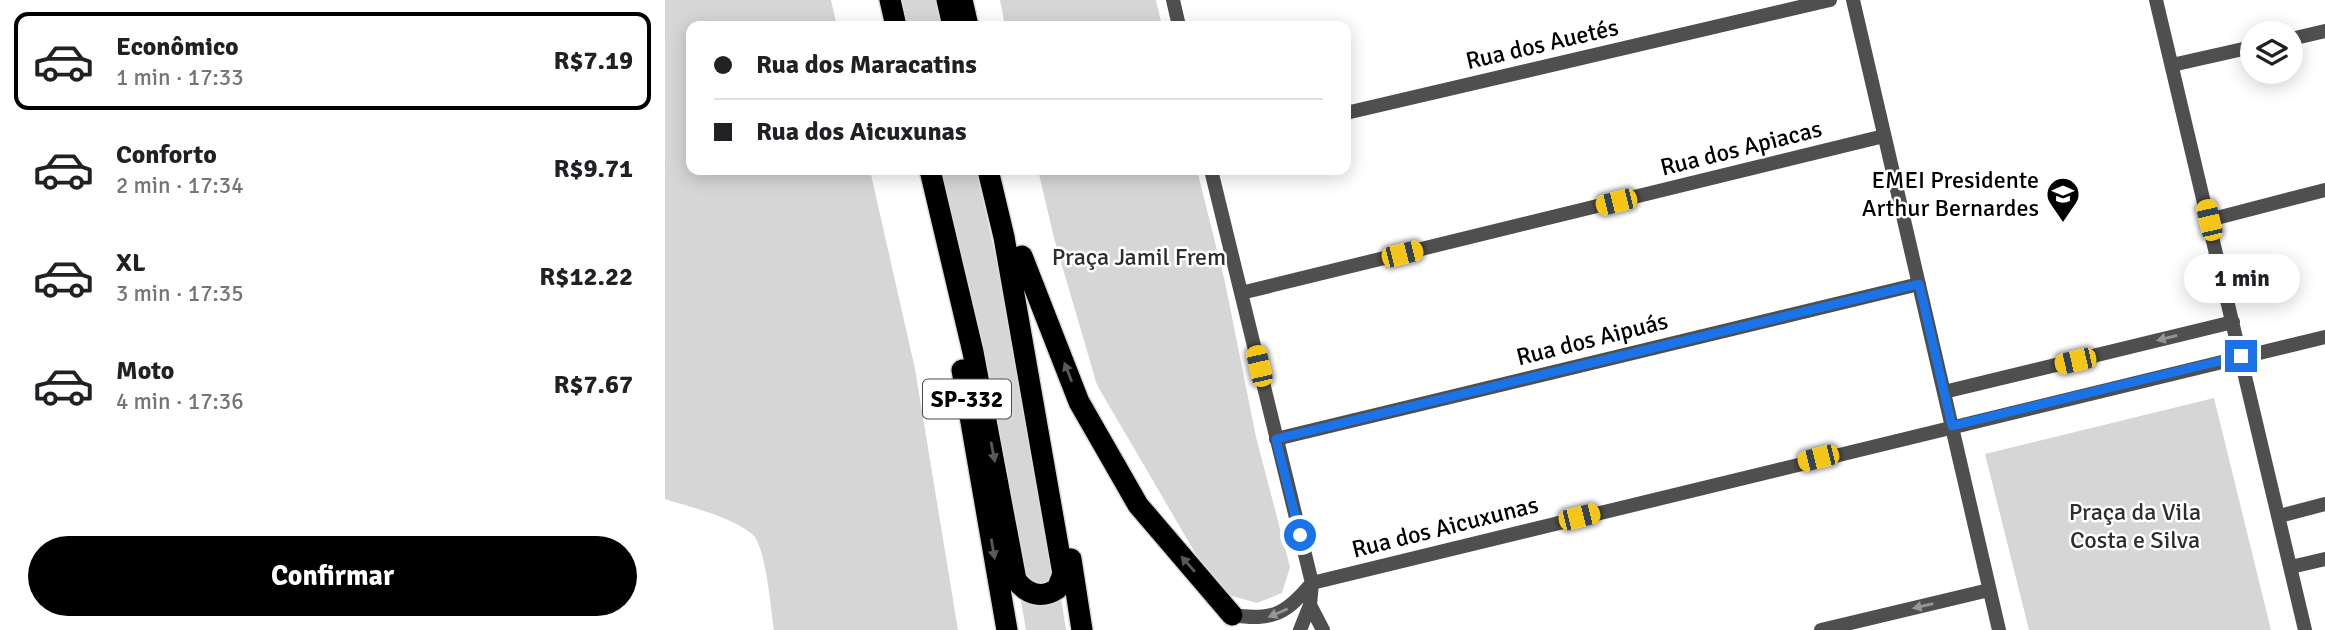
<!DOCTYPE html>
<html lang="pt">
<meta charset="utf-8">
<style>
:root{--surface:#fff;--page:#f6f6f6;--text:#202124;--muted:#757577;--line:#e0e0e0;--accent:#000}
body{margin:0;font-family:Signika,sans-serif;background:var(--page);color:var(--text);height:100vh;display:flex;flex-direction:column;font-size:26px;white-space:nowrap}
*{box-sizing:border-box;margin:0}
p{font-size:23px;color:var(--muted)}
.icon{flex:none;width:38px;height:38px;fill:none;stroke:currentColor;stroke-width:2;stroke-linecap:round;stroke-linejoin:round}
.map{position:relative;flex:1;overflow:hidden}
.drawer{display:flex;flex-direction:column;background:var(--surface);width:665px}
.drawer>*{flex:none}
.banner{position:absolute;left:21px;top:21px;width:665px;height:154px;border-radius:14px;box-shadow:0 4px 18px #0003;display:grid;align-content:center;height:154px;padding:0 28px;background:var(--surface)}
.controls{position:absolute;left:1575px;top:21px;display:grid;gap:14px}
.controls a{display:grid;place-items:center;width:63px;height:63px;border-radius:50%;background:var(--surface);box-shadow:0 4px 18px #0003;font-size:35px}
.end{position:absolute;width:32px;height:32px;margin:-16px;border:9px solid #1a73e8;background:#fff;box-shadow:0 0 0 4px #fff}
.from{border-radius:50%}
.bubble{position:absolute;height:49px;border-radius:24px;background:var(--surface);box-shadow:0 4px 18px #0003;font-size:23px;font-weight:700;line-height:49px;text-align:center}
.car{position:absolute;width:21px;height:42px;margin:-21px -10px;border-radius:9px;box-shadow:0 0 5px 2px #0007;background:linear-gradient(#f5c518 24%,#345 0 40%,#f5c518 0 76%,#345 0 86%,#f5c518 0)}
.banner b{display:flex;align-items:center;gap:24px;height:66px;font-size:26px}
.banner b+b{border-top:2px solid var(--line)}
.banner i{width:18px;height:18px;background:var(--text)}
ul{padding:12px 0 0;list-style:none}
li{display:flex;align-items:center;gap:21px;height:98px;margin:0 14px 10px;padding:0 14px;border:4px solid transparent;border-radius:14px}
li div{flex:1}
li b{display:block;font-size:26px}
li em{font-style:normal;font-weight:700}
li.selected{border-color:var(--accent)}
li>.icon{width:63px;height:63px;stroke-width:1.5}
.action{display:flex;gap:14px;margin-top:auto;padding:14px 28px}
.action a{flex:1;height:80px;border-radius:42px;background:var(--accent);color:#fff;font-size:28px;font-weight:700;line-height:80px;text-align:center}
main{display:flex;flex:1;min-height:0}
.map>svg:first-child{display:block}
</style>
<main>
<section class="drawer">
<ul>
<li class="selected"><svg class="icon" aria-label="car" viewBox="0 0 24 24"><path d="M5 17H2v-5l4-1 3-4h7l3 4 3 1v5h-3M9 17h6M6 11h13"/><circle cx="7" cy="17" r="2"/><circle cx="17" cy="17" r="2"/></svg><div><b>Econômico</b><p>1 min · 17:33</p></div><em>R$7.19</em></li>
<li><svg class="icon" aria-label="car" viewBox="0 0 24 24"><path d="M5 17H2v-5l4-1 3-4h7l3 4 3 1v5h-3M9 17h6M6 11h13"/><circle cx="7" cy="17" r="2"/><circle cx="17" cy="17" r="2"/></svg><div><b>Conforto</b><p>2 min · 17:34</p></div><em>R$9.71</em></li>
<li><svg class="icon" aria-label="car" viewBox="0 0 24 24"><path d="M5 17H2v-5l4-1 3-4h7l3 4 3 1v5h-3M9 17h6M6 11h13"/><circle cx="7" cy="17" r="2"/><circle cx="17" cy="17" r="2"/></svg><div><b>XL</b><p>3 min · 17:35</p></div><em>R$12.22</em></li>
<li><svg class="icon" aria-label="car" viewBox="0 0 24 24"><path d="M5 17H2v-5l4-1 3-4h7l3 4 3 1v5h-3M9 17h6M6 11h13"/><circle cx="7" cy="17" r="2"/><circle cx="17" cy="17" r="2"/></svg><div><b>Moto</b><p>4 min · 17:36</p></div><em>R$7.67</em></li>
</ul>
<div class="action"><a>Confirmar</a></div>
</section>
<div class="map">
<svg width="1660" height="630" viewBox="0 0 1660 630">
<rect width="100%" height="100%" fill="#fff"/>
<path fill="#d6d6d6" d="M 0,0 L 166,0 L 172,26 L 26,26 L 26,170 L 205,170 L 250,369 L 293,630 L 109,630 C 106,611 101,545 87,534 C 65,516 27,508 0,499 Z
M 232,0 L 272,0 L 278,26 L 238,26 Z
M 335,0 L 491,0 L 497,26 L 340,26 Z
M 271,170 L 311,170 C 346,322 378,475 401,630 L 361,630 L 313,351 Z
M 373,170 L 532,170 L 560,282 L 591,437 L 625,567 L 617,593 L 592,603 L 553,592 L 432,385 L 389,238 Z
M 1549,398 L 1606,630 L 1364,630 L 1320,454 Z"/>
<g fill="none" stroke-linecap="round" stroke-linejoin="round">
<defs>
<path id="motorway" d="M 225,0 L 231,26
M 282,0 L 288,26
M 297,0 L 303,26
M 265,170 L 308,352 L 351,580 C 362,595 377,599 392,589 L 398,574 L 339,237 L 323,170
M 357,256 L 414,402 L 473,505 L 567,615
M 297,370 L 342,630
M 406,559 L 417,630"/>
</defs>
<use href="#motorway" stroke="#dbdbdb" stroke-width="24"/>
<path stroke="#4f4f4f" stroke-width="14" d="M 508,0 L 514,26
M 1188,0 L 1334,630
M 1491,0 L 1640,630
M 1626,39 L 1660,31
M 1507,65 L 1587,47
M 681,113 L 1165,0
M 546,170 L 647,583 L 645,605 L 635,630
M 1544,220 L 1660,190
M 576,293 L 1219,136
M 1279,392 L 1568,322
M 611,439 L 1254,284
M 1614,516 L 1660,504
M 1626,567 L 1660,559
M 645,605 L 658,630
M 567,615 C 609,621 620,614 647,583 L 1660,337
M 1156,630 L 1324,590"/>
<use href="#motorway" stroke="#000" stroke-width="21"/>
</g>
<defs><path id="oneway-solid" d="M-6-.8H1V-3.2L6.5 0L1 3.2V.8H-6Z" transform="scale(1.75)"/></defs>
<g fill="#959595">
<use href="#oneway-solid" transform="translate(1502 338) rotate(166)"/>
<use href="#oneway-solid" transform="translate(1258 606) rotate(167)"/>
<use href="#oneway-solid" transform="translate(613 613) rotate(157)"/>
</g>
<g fill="#595959">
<use href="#oneway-solid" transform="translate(403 372) rotate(-111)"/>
<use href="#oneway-solid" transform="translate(328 452) rotate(79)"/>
<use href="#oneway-solid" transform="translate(328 549) rotate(80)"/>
<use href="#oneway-solid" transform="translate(523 564) rotate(-131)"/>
</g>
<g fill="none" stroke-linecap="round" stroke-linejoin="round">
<path stroke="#1a73e8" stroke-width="9" d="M 635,535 L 611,439 L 1254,284 L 1287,426 L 1576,356"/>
</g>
<defs>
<symbol id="school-pin" viewBox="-11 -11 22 30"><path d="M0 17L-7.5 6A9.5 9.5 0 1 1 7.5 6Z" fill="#000" stroke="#fff"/><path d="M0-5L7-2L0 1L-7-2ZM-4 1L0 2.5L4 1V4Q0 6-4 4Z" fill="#fff"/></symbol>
</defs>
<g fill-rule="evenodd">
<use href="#school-pin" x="1379" y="175" width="38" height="52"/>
</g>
<g text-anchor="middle" stroke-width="5" stroke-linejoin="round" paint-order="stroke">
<rect fill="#fff" stroke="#4c4c4c" stroke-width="2" x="258" y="379.5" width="88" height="39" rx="5"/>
<g font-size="23" font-weight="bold" fill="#000">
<text x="302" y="407">SP-332</text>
</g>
<g font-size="24" fill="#000" stroke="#fff">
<text transform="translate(877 44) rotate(-13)" y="8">Rua dos Auetés</text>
<text transform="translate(1076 148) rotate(-14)" y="8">Rua dos Apiacas</text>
<text transform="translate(927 339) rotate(-14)" y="8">Rua dos Aipuás</text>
<text transform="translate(780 527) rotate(-14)" y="8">Rua dos Aicuxunas</text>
</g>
<g font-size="24" fill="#000" stroke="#fff" text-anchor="end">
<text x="1374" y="188">EMEI Presidente<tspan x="1374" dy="28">Arthur Bernardes</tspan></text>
</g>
<g font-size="24" fill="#2d2d2d" stroke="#fff">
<text x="474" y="265">Praça Jamil Frem</text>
<text x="1470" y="520">Praça da Vila<tspan x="1470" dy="28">Costa e Silva</tspan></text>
</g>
</g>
</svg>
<div class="controls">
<a><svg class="icon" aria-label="layers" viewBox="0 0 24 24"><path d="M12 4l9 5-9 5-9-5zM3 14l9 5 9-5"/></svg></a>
</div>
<i class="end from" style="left:635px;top:535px"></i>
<i class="end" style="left:1576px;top:356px"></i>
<div class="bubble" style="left:1519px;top:254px;width:116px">1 min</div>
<i class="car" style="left:951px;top:202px;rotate:256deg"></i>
<i class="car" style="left:1544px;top:220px;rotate:347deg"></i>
<i class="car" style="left:737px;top:254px;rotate:76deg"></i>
<i class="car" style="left:1410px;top:361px;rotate:257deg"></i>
<i class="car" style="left:594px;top:366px;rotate:347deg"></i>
<i class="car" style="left:1153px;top:458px;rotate:256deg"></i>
<i class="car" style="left:914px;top:517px;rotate:76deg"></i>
<div class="banner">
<b><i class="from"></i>Rua dos Maracatins</b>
<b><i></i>Rua dos Aicuxunas</b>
</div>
</div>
</main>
